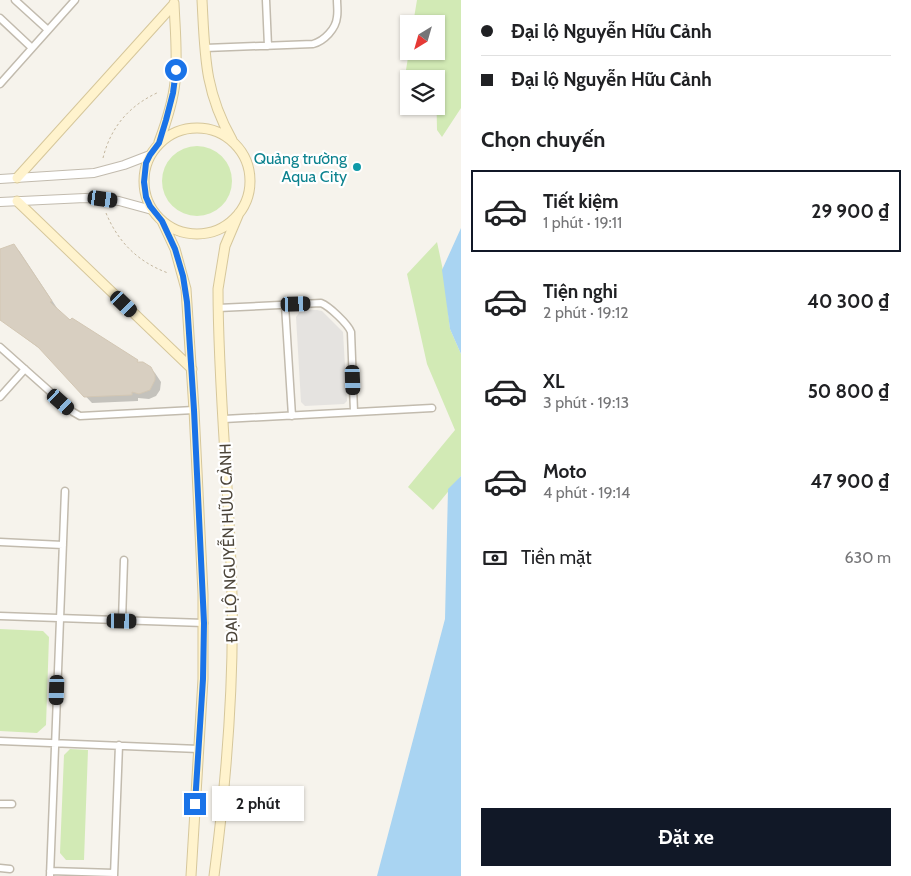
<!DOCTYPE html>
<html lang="vi">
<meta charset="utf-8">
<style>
:root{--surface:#fff;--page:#f2f2f2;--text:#202124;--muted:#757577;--line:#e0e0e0;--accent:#111827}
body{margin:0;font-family:Cabin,sans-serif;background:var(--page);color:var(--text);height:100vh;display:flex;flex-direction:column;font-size:19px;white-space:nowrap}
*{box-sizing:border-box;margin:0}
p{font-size:16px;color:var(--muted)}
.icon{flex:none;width:28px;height:28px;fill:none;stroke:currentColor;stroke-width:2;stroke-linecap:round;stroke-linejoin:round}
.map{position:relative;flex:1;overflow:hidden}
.sheet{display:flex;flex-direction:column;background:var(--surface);width:450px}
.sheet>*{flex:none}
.guide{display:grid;align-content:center;height:110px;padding:0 20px;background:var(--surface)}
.needle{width:32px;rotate:217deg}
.controls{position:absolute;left:400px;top:15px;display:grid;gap:10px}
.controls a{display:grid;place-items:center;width:45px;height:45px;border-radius:0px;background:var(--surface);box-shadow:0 1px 4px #0004;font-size:25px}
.end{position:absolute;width:22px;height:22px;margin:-11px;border:6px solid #1a73e8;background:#fff;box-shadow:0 0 0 2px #fff}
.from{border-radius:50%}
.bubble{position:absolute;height:35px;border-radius:0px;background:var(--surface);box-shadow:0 1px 4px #0004;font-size:16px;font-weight:800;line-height:35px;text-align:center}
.car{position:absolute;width:15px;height:30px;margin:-15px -8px;border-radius:6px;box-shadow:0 0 4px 1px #0007;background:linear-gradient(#222 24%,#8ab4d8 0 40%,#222 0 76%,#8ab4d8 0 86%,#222 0)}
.guide b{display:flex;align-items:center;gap:18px;height:48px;font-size:19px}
.guide b+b{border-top:1px solid var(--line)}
.guide i{width:12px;height:12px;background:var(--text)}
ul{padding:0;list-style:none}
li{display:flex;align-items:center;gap:15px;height:82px;margin:0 10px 8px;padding:0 10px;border:2px solid transparent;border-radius:0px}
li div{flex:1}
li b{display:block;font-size:19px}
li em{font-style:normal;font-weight:800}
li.on{border-color:var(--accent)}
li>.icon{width:45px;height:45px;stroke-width:1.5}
h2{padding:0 20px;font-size:22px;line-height:60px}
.pay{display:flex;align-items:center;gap:12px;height:55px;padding:0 20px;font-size:19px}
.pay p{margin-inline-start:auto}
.cta{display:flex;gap:10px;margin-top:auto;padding:10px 20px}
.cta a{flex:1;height:58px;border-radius:0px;background:var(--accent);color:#fff;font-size:20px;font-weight:800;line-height:58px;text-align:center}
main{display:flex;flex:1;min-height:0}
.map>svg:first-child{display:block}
</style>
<main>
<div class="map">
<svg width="461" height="876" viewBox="0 0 461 876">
<rect width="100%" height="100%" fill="#f6f3ec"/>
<path fill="#d2eab5" d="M 417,0 L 461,0 L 461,108 L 442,137 L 437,130 L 436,79 L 415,79 L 406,70 L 409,51 L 436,51 L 436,24 L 413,24 Z
M162 181a35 35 0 1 1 70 0a35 35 0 1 1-70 0Z
M 437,242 L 444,275 L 450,329 L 461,354 L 461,476 L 433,510 L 408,487 L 455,430 L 427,364 L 407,274 Z
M 0,629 L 43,631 L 49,637 L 46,725 L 37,733 L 0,731 Z
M 70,749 L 88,750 L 84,860 L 66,860 L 60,853 L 64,755 Z"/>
<path fill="#e5e3e0" d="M 301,310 L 317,310 L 322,311 L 343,332 L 347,401 L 344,404 L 305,406 L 301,402 L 296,317 Z"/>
<path fill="#a9d4f2" d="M 461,228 L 461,354 L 450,329 L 442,270 Z
M 461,476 L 461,876 L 377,876 L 445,619 L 448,489 Z"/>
<path fill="#0003" d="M 14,245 L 20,252 L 57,308 L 56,309 L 70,322 L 139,364 L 148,366 L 155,373 L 161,382 L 160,390 L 156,396 L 149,399 L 138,398 L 138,401 L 92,403 L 44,352 L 0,319 L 0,251 Z"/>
<path fill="#d8cfc1" stroke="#d3c7b4" d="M 14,244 L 52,301 L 50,302 L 70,320 L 72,318 L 138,360 L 137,362 L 143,362 L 151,367 L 155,375 L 155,380 L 150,390 L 139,394 L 132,392 L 132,395 L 84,397 L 38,347 L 0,320 L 0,249 Z"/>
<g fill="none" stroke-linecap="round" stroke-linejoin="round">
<defs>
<path id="minor" d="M 15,0 L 48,30
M 266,0 L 268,46
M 0,18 L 32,48
M 205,48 L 313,44 C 324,41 336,29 337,17 C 338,12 337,5 337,0
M 0,84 L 75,0
M 285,305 L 292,416
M 218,308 L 321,303 C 329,306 348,324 351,332 L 354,412
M 0,347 L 73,412 L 80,416 L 194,410
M 0,397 L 25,369
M 224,419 L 432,408
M 0,542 L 63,545
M 0,616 L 204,623
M 122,621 L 124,560
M 0,741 L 199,749
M 0,804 L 12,804
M 0,868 L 10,869
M 50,871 L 114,873
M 50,876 L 65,491
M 114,876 L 119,745"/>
<path id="tertiary" d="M 0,179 L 94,173 L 124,165 L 150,155
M 0,202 L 85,198 L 119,201 L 152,210"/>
<path id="secondary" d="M 202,0 C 205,55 204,90 232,140
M144 181a53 53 0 1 1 106 0a53 53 0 1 1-106 0Z
M 159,142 C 166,123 173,102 175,82 C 178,56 175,29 174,3
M 17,178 L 174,4
M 17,201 L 192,369
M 162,221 L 175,249 L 186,289 L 194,410 L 203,594 L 203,679 L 191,876
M 214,876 C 226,784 234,690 232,596 C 230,494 218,392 218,289 L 225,246 L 239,213"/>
</defs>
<use href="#minor" stroke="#c2bbae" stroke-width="9"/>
<use href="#tertiary" stroke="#c2bbae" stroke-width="10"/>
<use href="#secondary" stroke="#d6c79b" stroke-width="11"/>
<path stroke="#c4b79f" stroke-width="1" stroke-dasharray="2.5 2.5" stroke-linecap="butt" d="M 103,158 C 111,126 130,105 159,92
M 106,213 C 118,242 138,262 168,273"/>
<use href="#minor" stroke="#fff" stroke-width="6"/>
<use href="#tertiary" stroke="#fff" stroke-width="8"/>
<use href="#secondary" stroke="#fff3cd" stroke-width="9"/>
</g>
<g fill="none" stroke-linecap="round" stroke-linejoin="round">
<path stroke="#1a73e8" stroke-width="6" d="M 176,70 L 173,93 L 166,120 L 159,143 L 150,155 L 146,163 L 144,182 L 146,197 L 150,206 L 162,221 L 175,249 L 183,276 L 187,302 L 194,410 L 204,623 L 203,679 L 195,804"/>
</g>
<circle fill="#0f9aa8" stroke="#fff" stroke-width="2" cx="357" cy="167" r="5"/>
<g text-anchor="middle" stroke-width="4.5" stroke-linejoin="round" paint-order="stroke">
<g font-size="16" fill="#0d838f" stroke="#fff" text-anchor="end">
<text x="347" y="164">Quảng trường<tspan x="347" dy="18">Aqua City</tspan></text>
</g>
<g font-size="16" fill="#4b4439" stroke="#fff">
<text transform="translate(228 543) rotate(-92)" y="6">ĐẠI LỘ NGUYỄN HỮU CẢNH</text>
</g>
</g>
</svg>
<div class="controls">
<a><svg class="needle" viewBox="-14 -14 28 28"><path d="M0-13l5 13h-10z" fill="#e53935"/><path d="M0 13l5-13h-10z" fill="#757577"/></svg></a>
<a><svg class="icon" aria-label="layers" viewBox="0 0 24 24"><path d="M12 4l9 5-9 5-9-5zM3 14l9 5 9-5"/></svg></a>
</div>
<i class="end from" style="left:176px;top:70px"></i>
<i class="end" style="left:195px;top:804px"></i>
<div class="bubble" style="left:212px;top:786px;width:92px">2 phút</div>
<i class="car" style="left:103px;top:199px;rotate:98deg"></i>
<i class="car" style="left:124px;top:304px;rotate:134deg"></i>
<i class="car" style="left:296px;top:304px;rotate:88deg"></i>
<i class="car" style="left:353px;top:380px;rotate:178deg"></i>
<i class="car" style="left:61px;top:402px;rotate:132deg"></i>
<i class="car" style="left:122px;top:621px;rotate:91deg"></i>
<i class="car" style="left:57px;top:690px;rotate:182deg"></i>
</div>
<section class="sheet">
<div class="guide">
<b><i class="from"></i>Đại lộ Nguyễn Hữu Cảnh</b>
<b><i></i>Đại lộ Nguyễn Hữu Cảnh</b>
</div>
<h2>Chọn chuyến</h2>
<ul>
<li class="on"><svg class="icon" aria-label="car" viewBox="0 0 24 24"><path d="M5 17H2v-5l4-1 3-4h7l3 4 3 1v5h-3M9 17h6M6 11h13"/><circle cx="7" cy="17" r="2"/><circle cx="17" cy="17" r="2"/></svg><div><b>Tiết kiệm</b><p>1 phút · 19:11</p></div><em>29 900 ₫</em></li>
<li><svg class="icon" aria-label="car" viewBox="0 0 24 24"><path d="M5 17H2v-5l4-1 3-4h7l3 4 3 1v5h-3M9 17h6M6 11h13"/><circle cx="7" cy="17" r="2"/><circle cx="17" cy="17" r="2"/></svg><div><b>Tiện nghi</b><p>2 phút · 19:12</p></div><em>40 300 ₫</em></li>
<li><svg class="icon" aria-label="car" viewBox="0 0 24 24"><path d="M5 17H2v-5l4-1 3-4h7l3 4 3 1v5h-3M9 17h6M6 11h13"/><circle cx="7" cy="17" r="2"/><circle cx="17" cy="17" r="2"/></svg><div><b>XL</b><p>3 phút · 19:13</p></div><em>50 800 ₫</em></li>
<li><svg class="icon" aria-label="car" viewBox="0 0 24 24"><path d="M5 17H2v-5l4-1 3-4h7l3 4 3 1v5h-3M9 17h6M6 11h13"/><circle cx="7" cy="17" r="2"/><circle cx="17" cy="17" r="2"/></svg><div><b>Moto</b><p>4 phút · 19:14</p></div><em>47 900 ₫</em></li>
</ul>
<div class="pay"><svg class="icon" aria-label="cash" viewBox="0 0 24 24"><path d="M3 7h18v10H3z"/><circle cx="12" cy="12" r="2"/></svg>Tiền mặt<p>630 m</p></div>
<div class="cta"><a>Đặt xe</a></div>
</section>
</main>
